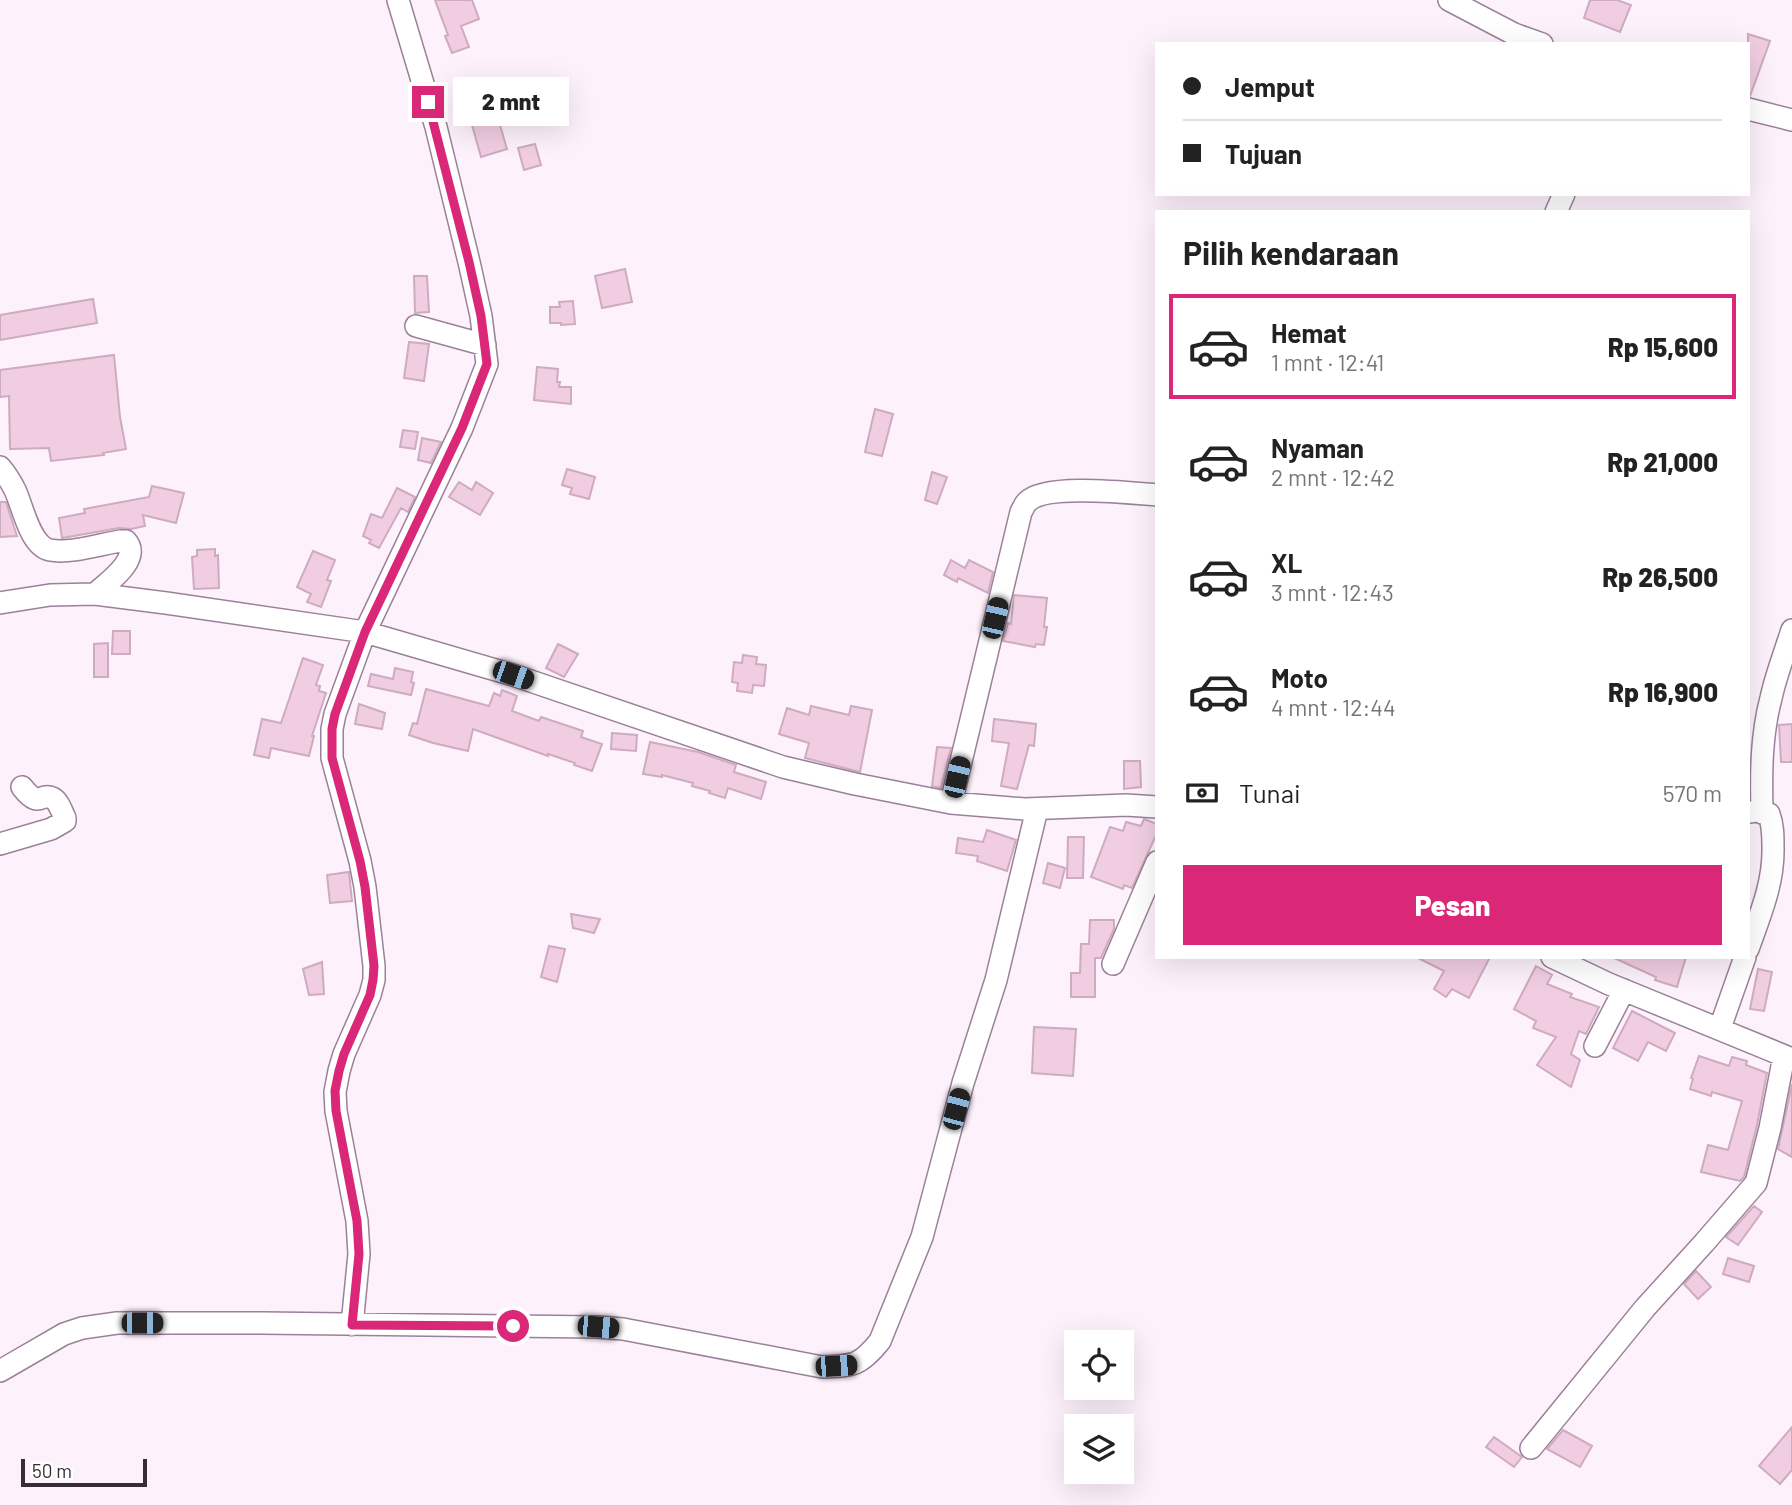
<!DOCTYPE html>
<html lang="id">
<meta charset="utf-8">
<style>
:root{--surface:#fff;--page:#f6f6f6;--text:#222;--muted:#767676;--line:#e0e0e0;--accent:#db2777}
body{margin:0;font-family:Barlow,sans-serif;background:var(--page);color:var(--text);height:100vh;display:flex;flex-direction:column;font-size:26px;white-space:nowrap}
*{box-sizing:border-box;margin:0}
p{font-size:23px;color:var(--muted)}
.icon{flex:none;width:38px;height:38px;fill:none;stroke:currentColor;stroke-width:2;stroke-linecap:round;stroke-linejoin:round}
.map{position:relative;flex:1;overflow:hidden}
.side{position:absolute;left:1155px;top:210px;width:595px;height:749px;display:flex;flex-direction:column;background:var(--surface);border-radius:0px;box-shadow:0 7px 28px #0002}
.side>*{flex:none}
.guide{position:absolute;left:1155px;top:42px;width:595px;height:154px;border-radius:0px;box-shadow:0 7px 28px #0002;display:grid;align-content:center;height:154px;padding:0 28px;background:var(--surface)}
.fabs{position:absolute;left:1064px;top:1330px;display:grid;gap:14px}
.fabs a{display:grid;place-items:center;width:70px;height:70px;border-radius:0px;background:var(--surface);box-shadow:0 7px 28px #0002;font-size:35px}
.scale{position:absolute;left:21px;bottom:18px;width:126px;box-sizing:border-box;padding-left:7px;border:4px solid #382c37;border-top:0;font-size:19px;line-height:24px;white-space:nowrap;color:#382c37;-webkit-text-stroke:5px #fff;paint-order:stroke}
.end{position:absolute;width:32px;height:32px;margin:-16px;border:9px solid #db2777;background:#fff;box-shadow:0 0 0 4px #fff}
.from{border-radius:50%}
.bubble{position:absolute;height:49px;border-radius:0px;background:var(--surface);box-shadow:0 7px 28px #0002;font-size:23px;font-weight:800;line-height:49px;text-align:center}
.car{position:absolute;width:21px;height:42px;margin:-21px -10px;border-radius:9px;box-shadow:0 0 5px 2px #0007;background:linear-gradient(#222 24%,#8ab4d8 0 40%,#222 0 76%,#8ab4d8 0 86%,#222 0)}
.guide b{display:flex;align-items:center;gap:24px;height:66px;font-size:26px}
.guide b+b{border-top:2px solid var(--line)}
.guide i{width:18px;height:18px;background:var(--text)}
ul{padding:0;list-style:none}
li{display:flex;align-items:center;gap:21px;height:105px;margin:0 14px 10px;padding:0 14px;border:4px solid transparent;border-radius:0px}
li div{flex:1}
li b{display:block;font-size:26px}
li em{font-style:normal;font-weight:800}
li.active{border-color:var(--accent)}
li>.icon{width:63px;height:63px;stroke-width:1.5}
h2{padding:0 28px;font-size:32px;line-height:84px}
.pay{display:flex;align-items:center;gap:18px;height:77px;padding:0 28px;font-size:26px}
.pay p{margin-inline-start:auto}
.button{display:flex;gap:14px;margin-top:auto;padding:14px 28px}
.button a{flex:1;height:80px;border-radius:0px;background:var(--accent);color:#fff;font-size:28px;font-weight:800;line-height:80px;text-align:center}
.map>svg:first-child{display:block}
</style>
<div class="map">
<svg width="1792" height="1505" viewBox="0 0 1792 1505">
<rect width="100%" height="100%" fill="#fdf1fc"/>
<path fill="#f1cde2" stroke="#ceabbf" stroke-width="2" d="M 435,0 L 472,0 L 479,19 L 461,26 L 469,47 L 452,53 L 445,36 L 448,35 Z
M 1590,0 L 1617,0 L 1631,5 L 1620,32 L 1584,18 Z
M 1748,34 L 1770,41 L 1750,96 L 1748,96 Z
M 498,118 L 507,149 L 481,157 L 472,125 Z
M 535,144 L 541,165 L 524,170 L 518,148 Z
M 625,269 L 632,302 L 602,308 L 595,276 Z
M 414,276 L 427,276 L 429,312 L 415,313 Z
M 93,299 L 97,323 L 0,340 L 0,315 Z
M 573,301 L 575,324 L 561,325 L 561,323 L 550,323 L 550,307 L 560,307 L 559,302 Z
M 409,342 L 429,344 L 424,381 L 404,378 Z
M 114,355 L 120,417 L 126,449 L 103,453 L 104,455 L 51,461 L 49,448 L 10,449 L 9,396 L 0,397 L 0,370 Z
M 537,367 L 558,369 L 557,382 L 560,382 L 559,387 L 571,387 L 571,404 L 534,400 Z
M 875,409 L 893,414 L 882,456 L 865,452 Z
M 403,430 L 418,432 L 415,449 L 400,447 Z
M 422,438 L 441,442 L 431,463 L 418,460 Z
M 567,469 L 595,477 L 589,499 L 570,494 L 572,488 L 562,485 Z
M 932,472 L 947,477 L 937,504 L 925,500 Z
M 459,482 L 472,490 L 476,482 L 493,493 L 480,515 L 449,497 Z
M 152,486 L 184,493 L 176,523 L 143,515 L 145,526 L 131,529 L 119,528 L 62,538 L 59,518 L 85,513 L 84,509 L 149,497 Z
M 397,488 L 415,497 L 408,512 L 401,508 L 379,548 L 369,543 L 371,540 L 363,536 L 371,514 L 382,518 Z
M 0,502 L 6,502 L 17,536 L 0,537 Z
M 215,549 L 215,556 L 218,555 L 219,588 L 194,589 L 192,557 L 197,556 L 197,550 Z
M 313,551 L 335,560 L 327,580 L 331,581 L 321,607 L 307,602 L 311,594 L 297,587 Z
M 951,560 L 965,568 L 969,560 L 993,572 L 988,593 L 958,578 L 957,582 L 944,575 Z
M 1014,595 L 1047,598 L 1044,627 L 1047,627 L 1044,645 L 1036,644 L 1035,647 L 1003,641 L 1008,623 L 1011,624 Z
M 113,631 L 130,631 L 130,654 L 112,654 Z
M 108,643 L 108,677 L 94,677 L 94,644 Z
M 558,644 L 578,654 L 564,677 L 546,668 Z
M 743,655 L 757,657 L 756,664 L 766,665 L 764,686 L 753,685 L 752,693 L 737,691 L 738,683 L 732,682 L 734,662 L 742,663 Z
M 303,658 L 323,665 L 316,685 L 320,686 L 319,691 L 326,693 L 312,736 L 314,736 L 309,756 L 271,748 L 269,758 L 254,755 L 262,719 L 281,723 Z
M 395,668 L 413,672 L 411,682 L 414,683 L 411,695 L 368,686 L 371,674 L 393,679 Z
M 426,689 L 489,706 L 494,693 L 500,696 L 502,690 L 517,696 L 512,711 L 539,721 L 541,717 L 583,731 L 581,737 L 602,744 L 592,771 L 574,765 L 575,763 L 548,754 L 548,756 L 473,729 L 468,751 L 433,743 L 409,735 L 413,723 L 417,724 Z
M 359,704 L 385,713 L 382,729 L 355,724 Z
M 811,706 L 849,715 L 851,706 L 872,710 L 860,772 L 805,758 L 809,743 L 779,734 L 787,708 L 809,715 Z
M 994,719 L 1036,724 L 1034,746 L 1029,745 L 1017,789 L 1001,786 L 1009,743 L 992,741 Z
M 1792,724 L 1792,762 L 1781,762 L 1779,725 Z
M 612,733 L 637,735 L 636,751 L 611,749 Z
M 650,742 L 698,752 L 736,765 L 734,772 L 766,782 L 761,799 L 728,788 L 725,798 L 709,793 L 710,791 L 692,786 L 693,783 L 662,775 L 662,777 L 643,774 Z
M 937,747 L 951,748 L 941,788 L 932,786 Z
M 1124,761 L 1140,761 L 1141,787 L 1124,789 Z
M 1144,819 L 1157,824 L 1157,833 L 1132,888 L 1124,885 L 1123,889 L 1091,877 L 1110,827 L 1123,831 L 1126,822 L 1141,826 Z
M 987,830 L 1016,840 L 1007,871 L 977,861 L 978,856 L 956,853 L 958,838 L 983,842 Z
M 1068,837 L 1084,837 L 1083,878 L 1067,878 Z
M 1048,863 L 1065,868 L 1060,888 L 1043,883 Z
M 349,872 L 352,901 L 330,903 L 327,875 Z
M 571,914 L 600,919 L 594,933 L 573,928 Z
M 1090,920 L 1114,920 L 1114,929 L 1101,958 L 1095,958 L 1095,997 L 1071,997 L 1071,973 L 1080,973 L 1081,944 L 1089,944 Z
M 549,946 L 565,949 L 557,982 L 541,977 Z
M 1416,957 L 1490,957 L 1469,998 L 1452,989 L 1446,997 L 1434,989 L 1444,971 Z
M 1612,957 L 1686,957 L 1677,987 L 1655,980 L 1656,977 Z
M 322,962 L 324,994 L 309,995 L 303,969 Z
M 1536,966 L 1552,975 L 1547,984 L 1572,994 L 1570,997 L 1599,1007 L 1586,1034 L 1579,1031 L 1571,1054 L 1580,1060 L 1571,1087 L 1537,1065 L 1556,1037 L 1533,1028 L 1536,1021 L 1514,1009 Z
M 1758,969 L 1772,972 L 1764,1011 L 1750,1009 Z
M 1632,1011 L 1675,1033 L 1666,1051 L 1648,1042 L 1638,1061 L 1613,1048 Z
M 1034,1027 L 1076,1029 L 1073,1076 L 1032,1073 Z
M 1699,1056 L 1729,1066 L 1732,1057 L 1747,1061 L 1746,1065 L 1767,1073 L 1757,1125 L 1744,1177 L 1740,1181 L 1701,1172 L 1708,1145 L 1728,1150 L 1742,1101 L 1712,1092 L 1711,1096 L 1690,1089 L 1693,1079 L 1691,1078 Z
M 1792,1084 L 1792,1157 L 1778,1149 Z
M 1754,1206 L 1762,1212 L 1738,1245 L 1726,1237 Z
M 1728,1258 L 1754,1266 L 1749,1282 L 1723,1274 Z
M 1696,1271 L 1711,1287 L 1698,1299 L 1684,1284 Z
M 1792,1427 L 1792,1470 L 1780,1484 L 1759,1466 Z
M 1563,1430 L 1592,1446 L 1580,1467 L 1547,1449 Z
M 1494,1437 L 1522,1457 L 1514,1467 L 1486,1447 Z"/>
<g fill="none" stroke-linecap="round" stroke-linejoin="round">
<defs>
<path id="minor" d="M 1449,0 L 1514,34 L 1542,44
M 1748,109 L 1792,120
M 1556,212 L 1564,194
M 416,326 L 485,345
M 0,467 C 6,474 11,482 15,490 C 23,507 30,546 50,550 C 70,554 101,544 121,541 L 126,541 C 142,559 108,582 95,594
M 0,603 L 50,595 L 95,594 L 166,603 L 365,632 L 513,675 L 783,767 L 855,784 L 951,803 L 1025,809 L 1126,805 L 1157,807
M 951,803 L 1021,512 C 1023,509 1024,505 1027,502 C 1045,483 1130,493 1157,495
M 1762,813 C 1761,774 1761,736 1771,698 C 1776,675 1785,652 1792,630
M 0,844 L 51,829 L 65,821 L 65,818 C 62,812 58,800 52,798 C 40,792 40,810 22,787
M 1748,949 C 1760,915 1774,883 1773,847 C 1773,835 1773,825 1769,814 L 1757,811 L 1749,812
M 1552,957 L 1609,984 L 1792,1059
M 1113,964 L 1157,862
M 1720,1028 L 1745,957
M 1595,1046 L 1624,990
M 352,1325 L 359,1254 L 357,1221 L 336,1111 L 335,1092 L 339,1071 L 344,1054 L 370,995 L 374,980 L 374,966 L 365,887 L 360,861 L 332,758 L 332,729 L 335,714 L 365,632 L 462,428 L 487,364 L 481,316 L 469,262 L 436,127 L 398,0
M 0,1371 L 64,1334 L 82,1328 L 117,1323 L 262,1323 L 598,1327 L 623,1329 L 822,1367 C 853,1366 860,1366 880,1341 L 922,1237 L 963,1083 L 996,980 L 1037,809
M 1531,1448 L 1645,1308 L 1704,1243 L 1756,1183 L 1770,1128 L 1784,1056"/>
</defs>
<use href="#minor" stroke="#9b809a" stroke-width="24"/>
<use href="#minor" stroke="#fff" stroke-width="21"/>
</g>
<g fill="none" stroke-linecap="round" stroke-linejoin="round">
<path stroke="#db2777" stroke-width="9" d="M 428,102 L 469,262 L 481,316 L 487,364 L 462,428 L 365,632 L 335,714 L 332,729 L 332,758 L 360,861 L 365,887 L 374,966 L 373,980 L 370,995 L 344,1054 L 339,1071 L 335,1091 L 336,1111 L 357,1221 L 359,1254 L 352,1325 L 513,1326"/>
</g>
</svg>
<div class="fabs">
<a><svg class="icon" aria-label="locate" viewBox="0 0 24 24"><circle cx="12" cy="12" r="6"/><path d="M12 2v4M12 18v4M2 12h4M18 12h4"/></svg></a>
<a><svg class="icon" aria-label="layers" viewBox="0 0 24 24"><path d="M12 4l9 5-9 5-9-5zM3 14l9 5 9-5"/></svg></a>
</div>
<div class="scale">50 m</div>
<i class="end from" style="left:513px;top:1326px"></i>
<i class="end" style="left:428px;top:102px"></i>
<div class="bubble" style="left:453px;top:77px;width:116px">2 mnt</div>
<i class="car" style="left:995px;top:618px;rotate:13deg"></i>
<i class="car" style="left:513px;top:675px;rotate:109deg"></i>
<i class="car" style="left:957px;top:777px;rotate:13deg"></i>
<i class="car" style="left:956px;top:1109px;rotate:15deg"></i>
<i class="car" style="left:142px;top:1323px;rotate:90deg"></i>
<i class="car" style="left:598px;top:1327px;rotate:95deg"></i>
<i class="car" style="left:836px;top:1366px;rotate:87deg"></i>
<div class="guide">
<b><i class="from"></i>Jemput</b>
<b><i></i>Tujuan</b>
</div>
<section class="side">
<h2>Pilih kendaraan</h2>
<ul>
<li class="active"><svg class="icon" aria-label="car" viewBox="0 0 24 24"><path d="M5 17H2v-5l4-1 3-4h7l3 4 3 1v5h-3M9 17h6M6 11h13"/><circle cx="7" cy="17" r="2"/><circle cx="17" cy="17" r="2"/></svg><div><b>Hemat</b><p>1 mnt · 12:41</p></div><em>Rp 15,600</em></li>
<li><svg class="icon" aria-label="car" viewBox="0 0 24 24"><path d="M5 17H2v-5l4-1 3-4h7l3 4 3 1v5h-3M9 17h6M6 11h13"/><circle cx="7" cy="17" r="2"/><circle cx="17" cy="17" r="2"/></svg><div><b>Nyaman</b><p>2 mnt · 12:42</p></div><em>Rp 21,000</em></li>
<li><svg class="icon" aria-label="car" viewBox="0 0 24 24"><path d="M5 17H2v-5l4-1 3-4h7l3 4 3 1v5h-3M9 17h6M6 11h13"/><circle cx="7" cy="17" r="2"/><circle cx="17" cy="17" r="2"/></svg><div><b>XL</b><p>3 mnt · 12:43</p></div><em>Rp 26,500</em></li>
<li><svg class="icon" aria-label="car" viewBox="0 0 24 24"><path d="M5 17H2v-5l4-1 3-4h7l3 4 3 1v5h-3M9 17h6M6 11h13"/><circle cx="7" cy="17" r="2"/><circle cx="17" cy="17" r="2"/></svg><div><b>Moto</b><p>4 mnt · 12:44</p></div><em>Rp 16,900</em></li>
</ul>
<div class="pay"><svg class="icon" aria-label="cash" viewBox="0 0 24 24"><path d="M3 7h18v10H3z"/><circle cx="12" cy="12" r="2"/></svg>Tunai<p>570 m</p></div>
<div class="button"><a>Pesan</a></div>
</section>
</div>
